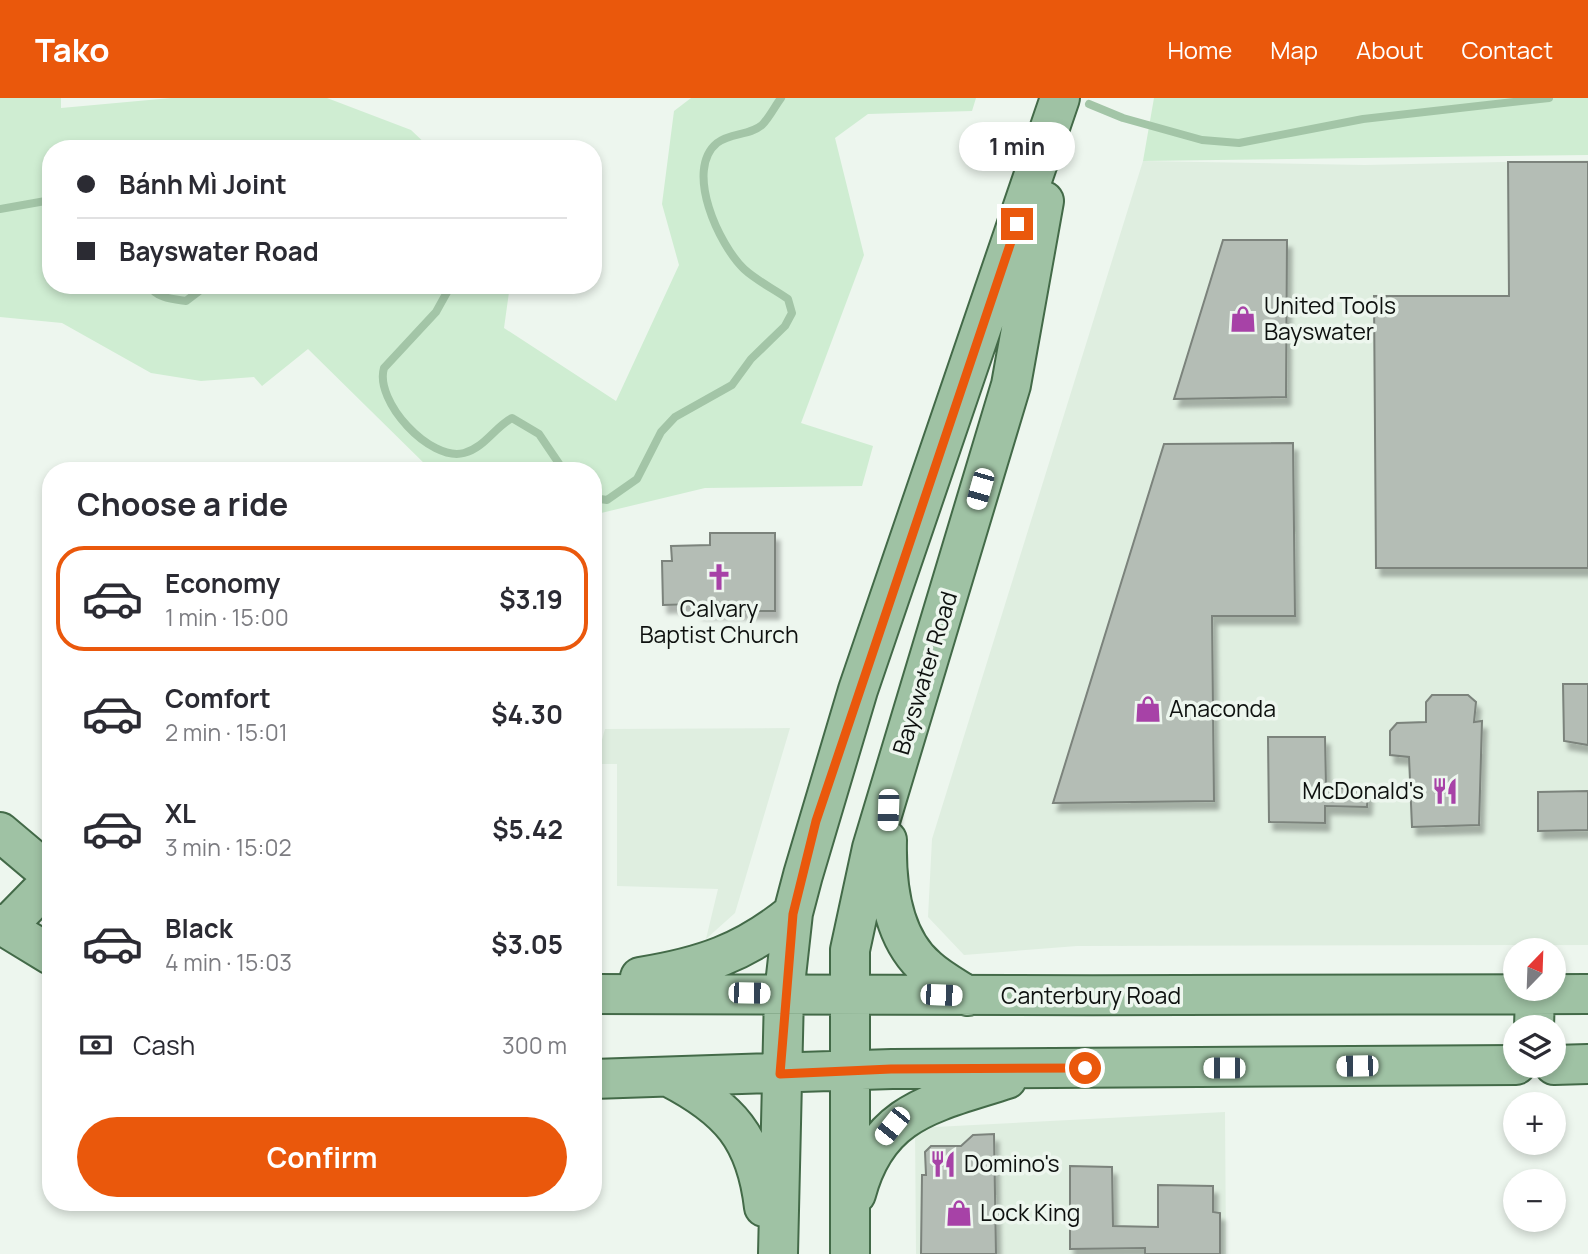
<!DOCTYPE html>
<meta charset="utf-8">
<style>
:root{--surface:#fff;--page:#f7f7f7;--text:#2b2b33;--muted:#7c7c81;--line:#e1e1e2;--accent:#ea580c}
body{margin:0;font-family:Manrope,sans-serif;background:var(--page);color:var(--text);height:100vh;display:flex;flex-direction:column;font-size:26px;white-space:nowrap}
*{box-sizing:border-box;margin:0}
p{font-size:23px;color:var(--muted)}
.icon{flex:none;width:38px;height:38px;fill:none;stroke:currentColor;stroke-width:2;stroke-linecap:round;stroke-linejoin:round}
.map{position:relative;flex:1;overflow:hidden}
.sheet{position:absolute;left:42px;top:364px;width:560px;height:749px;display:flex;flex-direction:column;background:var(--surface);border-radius:28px;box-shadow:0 4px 10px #0003}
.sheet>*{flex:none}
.banner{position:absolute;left:42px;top:42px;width:560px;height:154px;border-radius:28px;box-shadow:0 4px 10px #0003;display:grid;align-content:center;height:154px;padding:0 35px;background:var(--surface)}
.needle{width:46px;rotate:23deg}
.fabs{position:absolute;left:1503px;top:840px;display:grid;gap:14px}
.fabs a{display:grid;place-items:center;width:63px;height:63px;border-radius:50%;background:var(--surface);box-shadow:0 4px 10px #0003;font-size:35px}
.end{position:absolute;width:32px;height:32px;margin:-16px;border:9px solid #ea580c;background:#fff;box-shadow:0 0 0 4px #fff}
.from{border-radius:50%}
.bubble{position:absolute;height:49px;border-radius:24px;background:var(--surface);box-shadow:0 4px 10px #0003;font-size:23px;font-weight:700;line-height:49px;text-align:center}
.car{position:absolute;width:21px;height:42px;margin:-21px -10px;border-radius:9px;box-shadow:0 0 5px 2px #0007;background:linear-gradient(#fff 24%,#345 0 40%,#fff 0 76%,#345 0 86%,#fff 0)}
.banner b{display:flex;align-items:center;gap:24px;height:66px;font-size:26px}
.banner b+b{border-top:2px solid var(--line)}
.banner i{width:18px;height:18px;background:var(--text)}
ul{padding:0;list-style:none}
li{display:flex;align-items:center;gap:21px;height:105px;margin:0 14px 10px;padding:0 21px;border:4px solid transparent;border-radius:28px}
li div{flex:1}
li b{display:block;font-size:26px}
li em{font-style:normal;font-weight:700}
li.active{border-color:var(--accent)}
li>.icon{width:63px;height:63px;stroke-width:1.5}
h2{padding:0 35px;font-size:32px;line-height:84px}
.pay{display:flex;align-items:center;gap:18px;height:77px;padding:0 35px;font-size:26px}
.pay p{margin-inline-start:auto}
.button{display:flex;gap:14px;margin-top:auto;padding:14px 35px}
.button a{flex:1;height:80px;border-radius:42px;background:var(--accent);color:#fff;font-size:28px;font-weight:700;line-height:80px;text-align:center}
header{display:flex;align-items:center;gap:42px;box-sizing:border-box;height:98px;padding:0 35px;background:var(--accent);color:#fff}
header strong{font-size:33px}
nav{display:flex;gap:38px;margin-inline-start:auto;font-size:24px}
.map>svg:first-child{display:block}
</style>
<header>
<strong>Tako</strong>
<nav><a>Home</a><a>Map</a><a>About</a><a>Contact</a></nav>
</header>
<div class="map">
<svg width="1588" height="1156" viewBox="0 0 1588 1156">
<defs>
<filter id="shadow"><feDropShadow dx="4.5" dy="8" stdDeviation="2" flood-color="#0004"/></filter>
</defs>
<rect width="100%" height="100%" fill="#edf6ee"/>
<path fill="#dfeee0" d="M 1588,62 L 1588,847 L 1077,848 L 964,857 L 928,819 L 932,741 L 1143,63 L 1365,67 Z
M 790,630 L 735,815 L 706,841 L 718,791 L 617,788 L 617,666 L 595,666 L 605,631 Z
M 1225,1014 L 1226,1156 L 916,1156 L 915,1030 Z"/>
<path fill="#cfedd2" d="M 0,0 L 61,0 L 61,10 L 171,0 L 327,0 L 411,32 L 431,51 L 51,51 L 51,187 L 510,187 L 504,230 L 616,303 L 679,167 L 662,106 L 674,13 L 691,0 L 976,0 L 972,13 L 868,16 L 835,40 L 864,157 L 801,325 L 873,348 L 862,388 L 705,390 L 597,416 L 593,415 L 593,373 L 432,373 L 308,251 L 262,288 L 254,279 L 201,283 L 151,275 L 62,225 L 0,219 Z
M 1154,0 L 1588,0 L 1588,57 L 1143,63 Z"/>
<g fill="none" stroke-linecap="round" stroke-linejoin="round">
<path stroke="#a3c5a7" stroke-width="8" d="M 1089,6 L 1123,20 L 1202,42 L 1239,45 L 1363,21 L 1549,0
M 0,111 L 51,102
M 149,187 C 156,200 172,201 186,203 L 207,187
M 451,187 L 436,214 L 384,270 C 374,303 430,364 464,355 C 484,350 495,329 512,320 L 539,336 L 564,373
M 593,400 L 607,402 L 637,381 L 661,334 L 675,319 L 732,287 L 751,261 L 785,228 L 792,215 L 788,201 C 774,191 757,183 744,171 C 719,147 684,72 717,45 C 731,34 749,38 762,27 C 769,20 775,8 781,0"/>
</g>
<path fill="#b4bdb5" stroke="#7b837c" stroke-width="2" filter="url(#shadow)" d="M 1508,64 L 1588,64 L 1588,470 L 1376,470 L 1374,198 L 1509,198 Z
M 1223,142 L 1287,142 L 1286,299 L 1174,301 Z
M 1293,345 L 1295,518 L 1212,518 L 1214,703 L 1053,705 L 1164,346 Z
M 710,435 L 775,435 L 775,513 L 698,513 L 698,506 L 663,507 L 662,463 L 672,463 L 671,448 L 710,447 Z
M 1563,586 L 1588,586 L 1588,647 L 1564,643 Z
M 1432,597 L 1468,597 L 1476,604 L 1474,624 L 1482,623 L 1479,727 L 1412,729 L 1409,659 L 1390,657 L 1390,633 L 1397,625 L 1426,624 L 1426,604 Z
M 1268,639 L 1325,639 L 1326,688 L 1368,694 L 1367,709 L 1325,708 L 1325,725 L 1269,724 Z
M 1588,693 L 1588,732 L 1538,733 L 1538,694 Z
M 994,1036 L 996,1156 L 921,1156 L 922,1077 L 926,1077 L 925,1054 L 931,1048 L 961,1048 L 973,1037 Z
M 1070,1068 L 1112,1069 L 1113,1128 L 1158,1129 L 1158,1087 L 1213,1088 L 1213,1114 L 1220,1115 L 1220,1156 L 1145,1156 L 1145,1150 L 1070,1151 Z"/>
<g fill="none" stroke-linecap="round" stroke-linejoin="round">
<defs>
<path id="primary" d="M 0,734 L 51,777
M 887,742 C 886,785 892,840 927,870 C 939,881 954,889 968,898
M 0,826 L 51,857
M 5,830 L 51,783
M 640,879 C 702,869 744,855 793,815
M 593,896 C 925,896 1256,899 1588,896
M 1534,929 L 1535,896
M 1554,967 L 1588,966
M 669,979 C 729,1010 756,1040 764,1109
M 593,981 L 892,971 L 1516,967
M 856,1096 C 878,1012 934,1005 1007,981
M 778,1156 L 784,896 L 793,815 L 803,777 L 858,592 L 1060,0
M 850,1156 L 850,852 L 872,750 L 1011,287 L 1044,103"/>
</defs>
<use href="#primary" stroke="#436a48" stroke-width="42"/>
<use href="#primary" stroke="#9fc2a4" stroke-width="38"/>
</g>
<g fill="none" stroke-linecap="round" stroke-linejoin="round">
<path stroke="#ea580c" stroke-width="9" d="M 1017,126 L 816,723 L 793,816 L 780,976 L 891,971 L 1085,970"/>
</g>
<defs>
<symbol id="shop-bare" viewBox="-9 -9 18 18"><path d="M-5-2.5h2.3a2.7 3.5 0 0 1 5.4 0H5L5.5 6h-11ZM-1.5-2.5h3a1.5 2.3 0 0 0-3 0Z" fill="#a742a7" stroke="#edf6ee" stroke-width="2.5" paint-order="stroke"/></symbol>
<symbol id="church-bare" viewBox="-9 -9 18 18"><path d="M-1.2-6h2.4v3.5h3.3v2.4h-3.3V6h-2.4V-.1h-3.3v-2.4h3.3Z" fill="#a742a7" stroke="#edf6ee" stroke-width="2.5" paint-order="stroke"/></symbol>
<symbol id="restaurant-bare" viewBox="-9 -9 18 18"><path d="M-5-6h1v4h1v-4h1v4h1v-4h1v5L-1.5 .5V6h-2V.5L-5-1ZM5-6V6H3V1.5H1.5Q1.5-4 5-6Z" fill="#a742a7" stroke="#edf6ee" stroke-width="2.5" paint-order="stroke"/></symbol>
</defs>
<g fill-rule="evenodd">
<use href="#shop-bare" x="1224" y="202" width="38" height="38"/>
<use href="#church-bare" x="700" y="460" width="38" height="38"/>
<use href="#shop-bare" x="1129" y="592" width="38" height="38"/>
<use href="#restaurant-bare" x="1426" y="674" width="38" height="38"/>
<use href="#restaurant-bare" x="924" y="1047" width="38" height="38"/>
<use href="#shop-bare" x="940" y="1096" width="38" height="38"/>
</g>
<g text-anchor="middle" stroke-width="7" stroke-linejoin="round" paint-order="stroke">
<g font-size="23" fill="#0e110f" stroke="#edf6ee" text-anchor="start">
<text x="1264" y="216">United Tools<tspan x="1264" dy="26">Bayswater</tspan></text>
<text x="719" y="519" text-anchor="middle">Calvary<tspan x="719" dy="26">Baptist Church</tspan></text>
<text x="1169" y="619">Anaconda</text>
<text x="1424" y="701" text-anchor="end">McDonald's</text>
<text x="964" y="1074">Domino's</text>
<text x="980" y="1123">Lock King</text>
</g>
<g font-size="23" fill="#0e110f" stroke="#edf6ee">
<text transform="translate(925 575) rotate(-73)" y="8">Bayswater Road</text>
<text x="1091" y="906">Canterbury Road</text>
</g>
</g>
</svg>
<div class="fabs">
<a><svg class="needle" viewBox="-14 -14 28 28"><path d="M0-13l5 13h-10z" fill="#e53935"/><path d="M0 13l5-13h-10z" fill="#7c7c81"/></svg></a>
<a><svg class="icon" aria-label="layers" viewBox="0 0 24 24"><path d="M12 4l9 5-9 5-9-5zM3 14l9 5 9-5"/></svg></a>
<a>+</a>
<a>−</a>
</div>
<i class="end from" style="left:1085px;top:970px"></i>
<i class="end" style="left:1017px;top:126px"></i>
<div class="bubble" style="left:959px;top:24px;width:116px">1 min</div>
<i class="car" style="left:980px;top:391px;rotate:196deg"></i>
<i class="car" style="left:888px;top:712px;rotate:182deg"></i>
<i class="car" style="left:749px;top:895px;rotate:91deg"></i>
<i class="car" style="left:941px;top:897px;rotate:92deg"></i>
<i class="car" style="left:1357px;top:968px;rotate:269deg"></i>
<i class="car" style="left:1224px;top:970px;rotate:270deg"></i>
<i class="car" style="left:892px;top:1028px;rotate:219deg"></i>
<div class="banner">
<b><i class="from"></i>Bánh Mì Joint</b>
<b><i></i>Bayswater Road</b>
</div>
<section class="sheet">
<h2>Choose a ride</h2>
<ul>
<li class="active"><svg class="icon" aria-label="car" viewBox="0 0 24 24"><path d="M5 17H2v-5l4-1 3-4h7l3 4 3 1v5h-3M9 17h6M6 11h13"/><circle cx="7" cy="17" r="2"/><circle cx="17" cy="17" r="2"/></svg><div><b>Economy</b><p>1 min · 15:00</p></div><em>$3.19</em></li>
<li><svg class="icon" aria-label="car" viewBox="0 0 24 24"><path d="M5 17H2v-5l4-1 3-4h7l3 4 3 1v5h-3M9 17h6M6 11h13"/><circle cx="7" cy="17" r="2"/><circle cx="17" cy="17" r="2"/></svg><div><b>Comfort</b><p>2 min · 15:01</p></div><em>$4.30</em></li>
<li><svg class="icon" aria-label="car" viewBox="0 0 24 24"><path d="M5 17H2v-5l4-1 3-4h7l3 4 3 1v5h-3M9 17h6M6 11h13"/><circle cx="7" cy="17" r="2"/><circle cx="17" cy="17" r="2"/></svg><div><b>XL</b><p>3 min · 15:02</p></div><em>$5.42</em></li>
<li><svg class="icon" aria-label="car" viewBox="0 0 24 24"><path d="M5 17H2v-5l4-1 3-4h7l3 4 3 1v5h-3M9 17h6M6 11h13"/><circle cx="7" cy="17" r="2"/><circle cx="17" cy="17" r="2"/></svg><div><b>Black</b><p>4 min · 15:03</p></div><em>$3.05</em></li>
</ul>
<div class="pay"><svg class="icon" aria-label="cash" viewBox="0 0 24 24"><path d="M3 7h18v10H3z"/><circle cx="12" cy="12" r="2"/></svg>Cash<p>300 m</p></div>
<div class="button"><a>Confirm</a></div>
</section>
</div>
